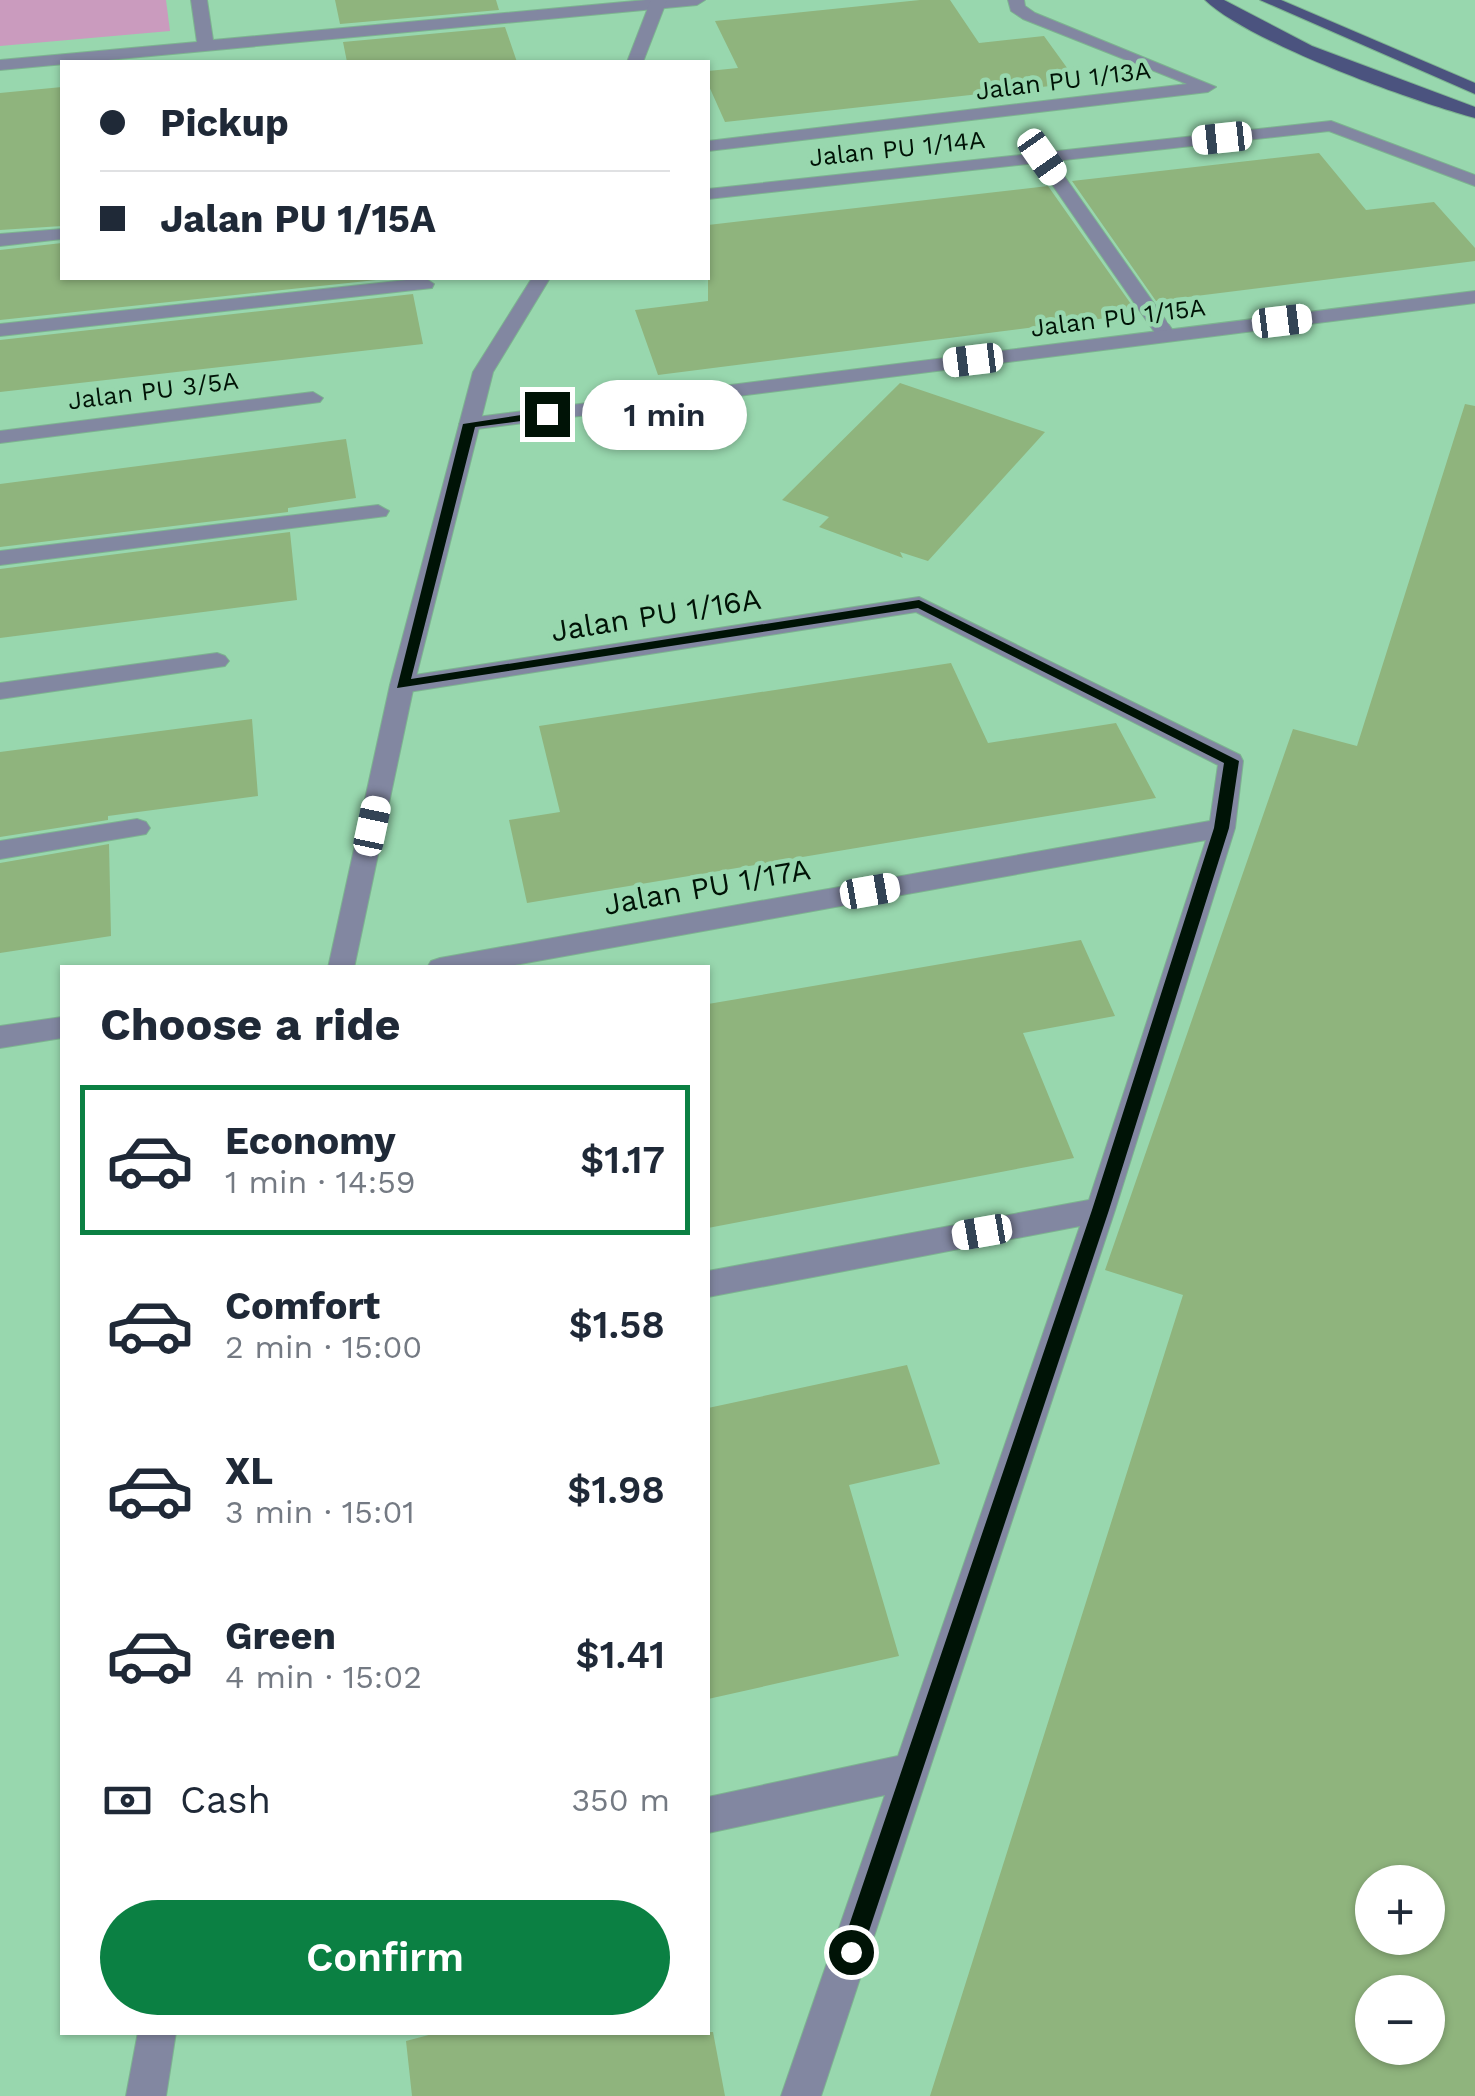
<!DOCTYPE html>
<meta charset="utf-8">
<style>
:root{--surface:#fff;--page:#f2f2f3;--text:#1f2937;--muted:#747a83;--line:#e0e1e3;--accent:#0b8043}
body{margin:0;font-family:"Work Sans",sans-serif;background:var(--page);color:var(--text);height:100vh;display:flex;flex-direction:column;font-size:38px;white-space:nowrap}
*{box-sizing:border-box;margin:0}
p{font-size:32px;color:var(--muted)}
.icon{flex:none;width:55px;height:55px;fill:none;stroke:currentColor;stroke-width:2;stroke-linecap:round;stroke-linejoin:round}
.map{position:relative;flex:1;overflow:hidden}
.sheet{position:absolute;left:60px;top:965px;width:650px;height:1070px;display:flex;flex-direction:column;background:var(--surface);border-radius:0px;box-shadow:0 2px 8px #0004}
.sheet>*{flex:none}
.top-card{position:absolute;left:60px;top:60px;width:650px;height:220px;border-radius:0px;box-shadow:0 2px 8px #0004;display:grid;align-content:center;height:220px;padding:0 40px;background:var(--surface)}
.fabs{position:absolute;left:1355px;top:1865px;display:grid;gap:20px}
.fabs a{display:grid;place-items:center;width:90px;height:90px;border-radius:50%;background:var(--surface);box-shadow:0 2px 8px #0004;font-size:50px}
.end{position:absolute;width:45px;height:45px;margin:-22px;border:12px solid #001306;background:#fff;box-shadow:0 0 0 5px #fff}
.from{border-radius:50%}
.bubble{position:absolute;height:70px;border-radius:35px;background:var(--surface);box-shadow:0 2px 8px #0004;font-size:32px;font-weight:600;line-height:70px;text-align:center}
.car{position:absolute;width:30px;height:60px;margin:-30px -15px;border-radius:12px;box-shadow:0 0 8px 2px #0007;background:linear-gradient(#fff 24%,#345 0 40%,#fff 0 76%,#345 0 86%,#fff 0)}
.top-card b{display:flex;align-items:center;gap:35px;height:95px;font-size:38px}
.top-card b+b{border-top:2px solid var(--line)}
.top-card i{width:25px;height:25px;background:var(--text)}
ul{padding:0;list-style:none}
li{display:flex;align-items:center;gap:30px;height:150px;margin:0 20px 15px;padding:0 20px;border:5px solid transparent;border-radius:0px}
li div{flex:1}
li b{display:block;font-size:38px}
li em{font-style:normal;font-weight:600}
li.active{border-color:var(--accent)}
li>.icon{width:90px;height:90px;stroke-width:1.5}
h2{padding:0 40px;font-size:45px;line-height:120px}
.pay{display:flex;align-items:center;gap:25px;height:110px;padding:0 40px;font-size:38px}
.pay p{margin-inline-start:auto}
.button{display:flex;gap:20px;margin-top:auto;padding:20px 40px}
.button a{flex:1;height:115px;border-radius:60px;background:var(--accent);color:#fff;font-size:40px;font-weight:600;line-height:115px;text-align:center}
.map>svg:first-child{display:block}
</style>
<div class="map">
<svg width="1475" height="2096" viewBox="0 0 1475 2096">
<rect width="100%" height="100%" fill="#98d7ae"/>
<path fill="#ca9bbe" d="M 0,0 L 166,0 L 170,31 L 0,46 Z"/>
<path fill="#8fb47d" fill-rule="evenodd" d="M 335,0 L 496,0 L 499,10 L 340,24 Z
M 920,0 L 950,0 L 979,43 L 1044,36 L 1078,83 L 725,122 L 708,84 L 708,71 L 738,68 L 715,21 Z
M 505,27 L 517,62 L 347,62 L 343,42 Z
M 62,87 L 62,226 L 0,230 L 0,93 Z
M 1319,153 L 1366,210 L 1434,202 L 1475,248 L 1475,261 L 1156,301 L 1072,181 Z
M 1048,186 L 1138,314 L 658,375 L 635,310 L 708,301 L 708,225 Z
M 62,243 L 62,278 L 395,278 L 0,320 L 0,250 Z
M 413,294 L 423,344 L 0,392 L 0,340 Z
M 900,383 L 1045,432 L 928,561 L 900,552 L 903,558 L 819,527 L 829,517 L 782,500 Z
M 1465,404 L 1475,406 L 1475,2096 L 930,2096 L 1183,1295 L 1105,1270 L 1293,729 L 1357,746 ZM 1372,1882 L 1428,1882 L 1428,1938 L 1372,1938 ZM 1372,1992 L 1428,1992 L 1428,2048 L 1372,2048 Z
M 346,439 L 356,498 L 288,508 L 288,512 L 0,547 L 0,484 Z
M 290,532 L 297,600 L 0,638 L 0,569 Z
M 951,663 L 988,743 L 1116,723 L 1156,798 L 527,903 L 509,820 L 560,812 L 539,726 Z
M 252,719 L 258,796 L 108,816 L 108,820 L 0,837 L 0,752 Z
M 109,844 L 111,936 L 0,953 L 0,863 Z
M 1081,940 L 1115,1016 L 1023,1033 L 1074,1158 L 708,1228 L 708,1004 Z
M 907,1365 L 940,1464 L 849,1485 L 899,1656 L 708,1699 L 708,1408 Z
M 440,2032 L 713,2032 L 725,2096 L 412,2096 L 406,2041 Z"/>
<g fill="none" stroke-linecap="round" stroke-linejoin="round">
<defs>
<path id="service" d="M 1042,152 L 1048,153 L 1174,332 L 1174,340 L 1160,340 L 1033,157 Z
M 425,278 L 434,284 L 432,288 L 0,336 L 0,324 Z
M 378,505 L 389,511 L 386,516 L 0,565 L 0,551 Z
M 137,819 L 146,822 L 150,828 L 146,834 L 0,859 L 0,841 Z"/>
<path id="minor" d="M 191,0 L 207,0 L 213,40 L 646,0 L 705,0 L 697,5 L 0,70 L 0,60 L 197,42 Z
M 1008,0 L 1024,0 L 1025,6 L 1035,13 L 1216,87 L 1208,92 L 708,151 L 708,141 L 1187,84 L 1023,19 L 1011,11 Z
M 1331,121 L 1475,175 L 1475,186 L 1329,131 L 708,199 L 708,189 Z
M 62,229 L 62,239 L 0,246 L 0,234 Z
M 1475,291 L 1475,303 L 469,430 L 459,424 L 469,418 Z
M 313,392 L 323,398 L 320,402 L 0,443 L 0,431 Z
M 919,597 L 1240,755 L 1243,761 L 1235,828 L 1115,1210 L 821,2096 L 781,2096 L 885,1795 L 708,1833 L 708,1797 L 898,1756 L 1080,1226 L 708,1297 L 708,1271 L 1089,1200 L 1206,840 L 498,968 L 427,968 L 431,961 L 440,958 L 1210,821 L 1218,765 L 916,612 L 402,693 L 390,685 L 402,677 Z
M 217,653 L 225,656 L 229,661 L 225,666 L 0,699 L 0,683 Z
M 62,1017 L 62,1038 L 0,1048 L 0,1026 Z"/>
<path id="tertiary" d="M 651,0 L 667,0 L 643,62 L 627,62 Z
M 532,278 L 550,278 L 493,372 L 414,685 L 354,968 L 328,968 L 390,685 L 473,372 Z
M 138,2032 L 176,2032 L 166,2096 L 126,2096 Z"/>
<path id="primary" d="M 1205,0 L 1224,0 L 1312,46 L 1475,107 L 1475,118 C 1412,101 1250,43 1205,0 Z
M 1260,0 L 1281,0 L 1475,83 L 1475,94 Z"/>
</defs>
<use href="#service" stroke="#7db490" stroke-width="2"/>
<use href="#minor" stroke="#7db490" stroke-width="2"/>
<use href="#tertiary" stroke="#7db490" stroke-width="2"/>
<use href="#primary" stroke="#7db490" stroke-width="2"/>
<use href="#service" fill="#8287a1" fill-rule="evenodd"/>
<use href="#minor" fill="#8287a1" fill-rule="evenodd"/>
<use href="#tertiary" fill="#8287a1" fill-rule="evenodd"/>
<use href="#primary" fill="#4b537f" fill-rule="evenodd"/>
</g>
<path fill="#001306" d="M 547,411 L 551,417 L 475,427 L 411,679 L 919,600 L 1239,761 L 1229,828 L 1109,1210 L 862,1952 L 859,1960 L 851,1963 L 843,1960 L 840,1952 L 1092,1210 L 1214,828 L 1224,763 L 918,608 L 397,688 L 463,424 Z"/>
<g text-anchor="middle" stroke-width="9" stroke-linejoin="round" paint-order="stroke">
<g font-size="25" fill="#001306" stroke="#98d7ae">
<text transform="translate(1063 80) rotate(-7)" y="9">Jalan PU 1/13A</text>
<text transform="translate(897 148) rotate(-6)" y="9">Jalan PU 1/14A</text>
<text transform="translate(1118 317) rotate(-7)" y="9">Jalan PU 1/15A</text>
<text transform="translate(153 390) rotate(-7)" y="9">Jalan PU 3/5A</text>
</g>
<g font-size="30" fill="#001306" stroke="#98d7ae">
<text transform="translate(656 615) rotate(-9)" y="10">Jalan PU 1/16A</text>
<text transform="translate(707 887) rotate(-10)" y="10">Jalan PU 1/17A</text>
</g>
</g>
</svg>
<div class="fabs">
<a>+</a>
<a>−</a>
</div>
<i class="end from" style="left:851px;top:1952px"></i>
<i class="end" style="left:547px;top:414px"></i>
<div class="bubble" style="left:582px;top:380px;width:165px">1 min</div>
<i class="car" style="left:1222px;top:138px;rotate:264deg"></i>
<i class="car" style="left:1042px;top:157px;rotate:145deg"></i>
<i class="car" style="left:1282px;top:321px;rotate:83deg"></i>
<i class="car" style="left:973px;top:360px;rotate:263deg"></i>
<i class="car" style="left:372px;top:826px;rotate:12deg"></i>
<i class="car" style="left:870px;top:891px;rotate:80deg"></i>
<i class="car" style="left:982px;top:1232px;rotate:260deg"></i>
<div class="top-card">
<b><i class="from"></i>Pickup</b>
<b><i></i>Jalan PU 1/15A</b>
</div>
<section class="sheet">
<h2>Choose a ride</h2>
<ul>
<li class="active"><svg class="icon" aria-label="car" viewBox="0 0 24 24"><path d="M5 17H2v-5l4-1 3-4h7l3 4 3 1v5h-3M9 17h6M6 11h13"/><circle cx="7" cy="17" r="2"/><circle cx="17" cy="17" r="2"/></svg><div><b>Economy</b><p>1 min · 14:59</p></div><em>$1.17</em></li>
<li><svg class="icon" aria-label="car" viewBox="0 0 24 24"><path d="M5 17H2v-5l4-1 3-4h7l3 4 3 1v5h-3M9 17h6M6 11h13"/><circle cx="7" cy="17" r="2"/><circle cx="17" cy="17" r="2"/></svg><div><b>Comfort</b><p>2 min · 15:00</p></div><em>$1.58</em></li>
<li><svg class="icon" aria-label="car" viewBox="0 0 24 24"><path d="M5 17H2v-5l4-1 3-4h7l3 4 3 1v5h-3M9 17h6M6 11h13"/><circle cx="7" cy="17" r="2"/><circle cx="17" cy="17" r="2"/></svg><div><b>XL</b><p>3 min · 15:01</p></div><em>$1.98</em></li>
<li><svg class="icon" aria-label="car" viewBox="0 0 24 24"><path d="M5 17H2v-5l4-1 3-4h7l3 4 3 1v5h-3M9 17h6M6 11h13"/><circle cx="7" cy="17" r="2"/><circle cx="17" cy="17" r="2"/></svg><div><b>Green</b><p>4 min · 15:02</p></div><em>$1.41</em></li>
</ul>
<div class="pay"><svg class="icon" aria-label="cash" viewBox="0 0 24 24"><path d="M3 7h18v10H3z"/><circle cx="12" cy="12" r="2"/></svg>Cash<p>350 m</p></div>
<div class="button"><a>Confirm</a></div>
</section>
</div>
